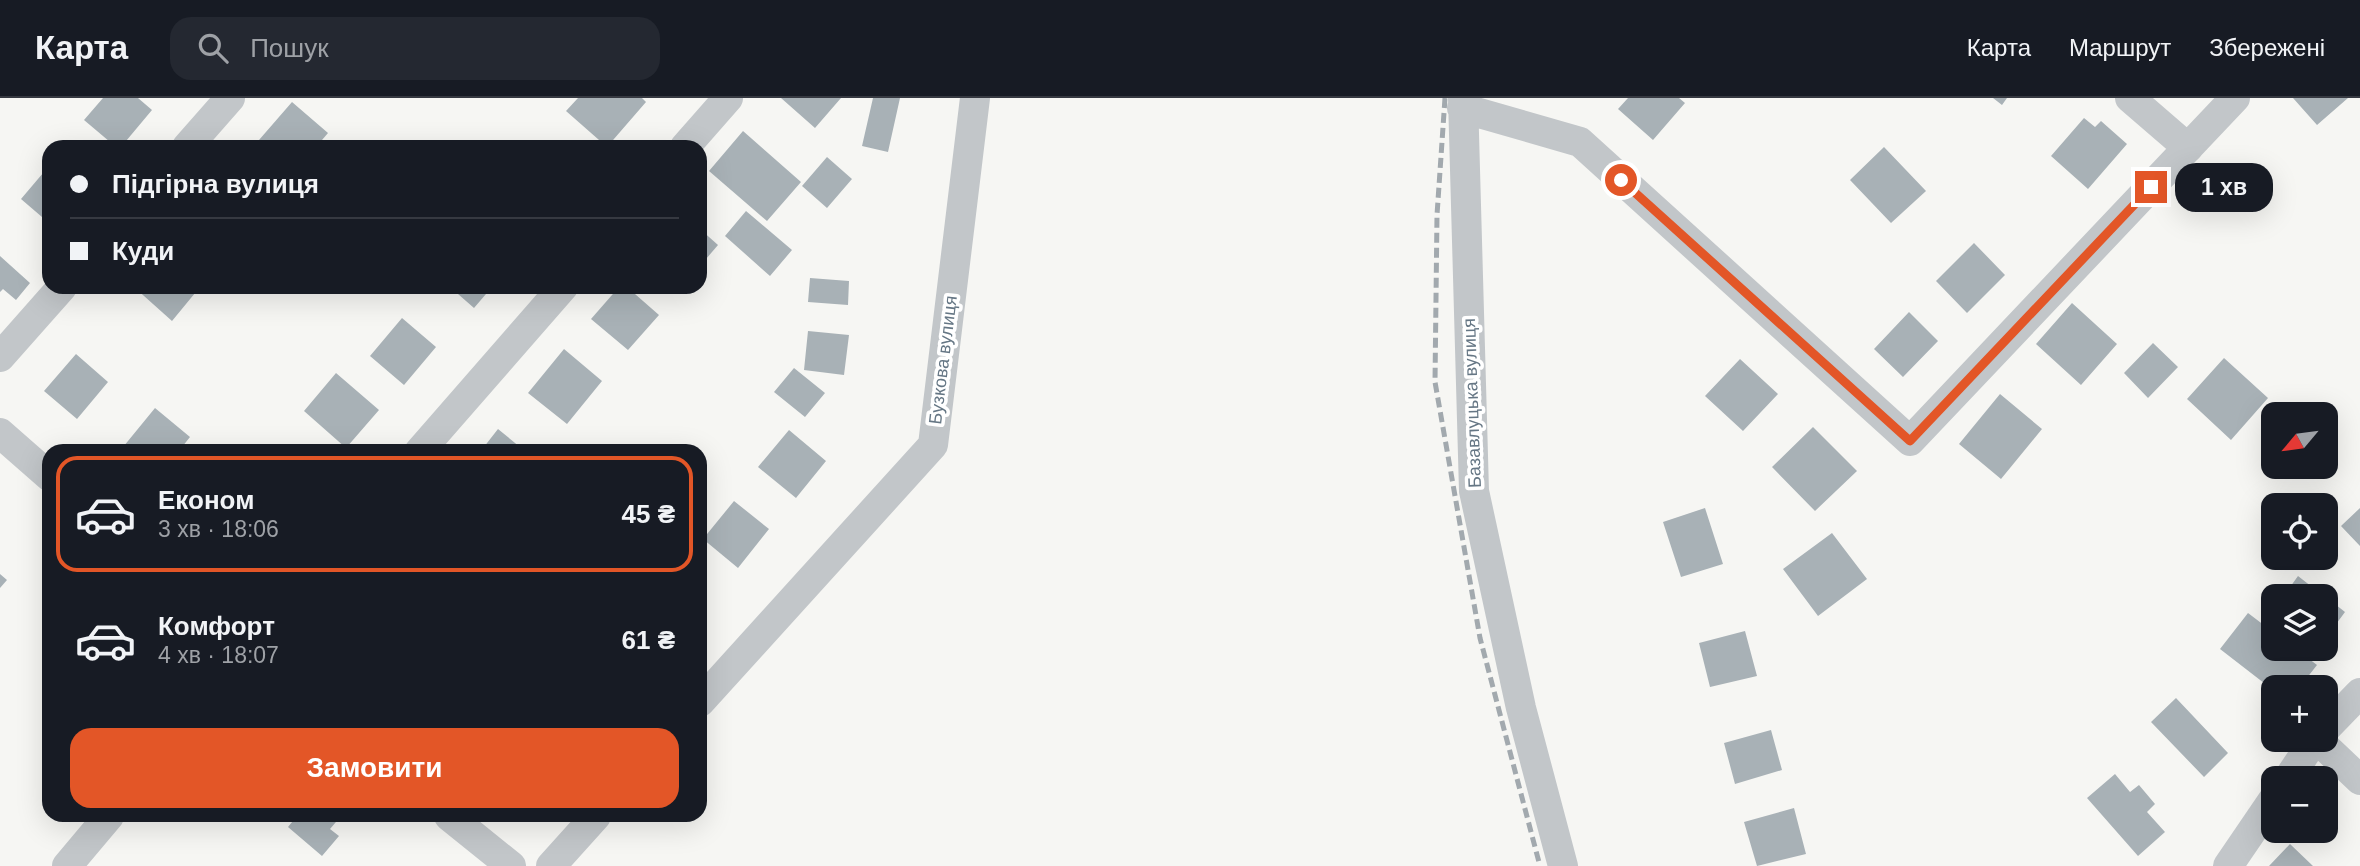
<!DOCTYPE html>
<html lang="uk">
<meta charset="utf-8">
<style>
:root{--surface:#171b24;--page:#242831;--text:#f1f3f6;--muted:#9ea1a6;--line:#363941;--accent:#e35627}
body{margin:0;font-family:Helvetica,sans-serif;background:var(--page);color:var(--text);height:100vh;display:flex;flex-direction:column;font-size:26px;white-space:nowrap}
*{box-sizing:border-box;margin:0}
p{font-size:23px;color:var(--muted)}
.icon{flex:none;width:38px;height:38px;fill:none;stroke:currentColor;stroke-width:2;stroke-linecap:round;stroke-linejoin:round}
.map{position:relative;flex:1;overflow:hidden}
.side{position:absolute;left:42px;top:346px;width:665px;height:378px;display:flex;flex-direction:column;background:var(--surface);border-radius:21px;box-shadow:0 7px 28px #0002}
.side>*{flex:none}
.top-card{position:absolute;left:42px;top:42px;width:665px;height:154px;border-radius:21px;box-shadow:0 7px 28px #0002;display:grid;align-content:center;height:154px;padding:0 28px;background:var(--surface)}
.needle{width:46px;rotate:241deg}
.fabs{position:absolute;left:2261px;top:304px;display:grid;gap:14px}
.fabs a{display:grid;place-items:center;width:77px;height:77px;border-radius:14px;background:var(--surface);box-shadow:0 7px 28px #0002;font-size:35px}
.end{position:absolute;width:32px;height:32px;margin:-16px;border:9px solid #e35627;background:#fff;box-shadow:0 0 0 4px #fff}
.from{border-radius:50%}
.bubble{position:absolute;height:49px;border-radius:21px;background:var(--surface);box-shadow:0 7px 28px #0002;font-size:23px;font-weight:600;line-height:49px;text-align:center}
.top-card b{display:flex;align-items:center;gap:24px;height:66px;font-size:26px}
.top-card b+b{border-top:2px solid var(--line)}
.top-card i{width:18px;height:18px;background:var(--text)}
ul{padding:12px 0 0;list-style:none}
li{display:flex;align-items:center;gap:21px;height:116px;margin:0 14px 10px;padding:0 14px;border:4px solid transparent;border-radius:21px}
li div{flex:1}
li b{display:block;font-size:26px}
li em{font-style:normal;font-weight:600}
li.current{border-color:var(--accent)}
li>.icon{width:63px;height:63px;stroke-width:1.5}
.action{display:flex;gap:14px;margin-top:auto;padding:14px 28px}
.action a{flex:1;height:80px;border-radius:21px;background:var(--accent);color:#fff;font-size:28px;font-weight:600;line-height:80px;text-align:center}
header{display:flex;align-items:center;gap:42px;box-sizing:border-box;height:98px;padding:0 35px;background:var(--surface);border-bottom:2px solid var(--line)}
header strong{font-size:33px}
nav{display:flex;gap:38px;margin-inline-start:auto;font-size:24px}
.search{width:490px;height:63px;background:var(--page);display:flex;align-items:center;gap:18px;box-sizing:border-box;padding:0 24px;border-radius:21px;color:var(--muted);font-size:26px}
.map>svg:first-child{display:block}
</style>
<header>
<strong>Карта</strong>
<div class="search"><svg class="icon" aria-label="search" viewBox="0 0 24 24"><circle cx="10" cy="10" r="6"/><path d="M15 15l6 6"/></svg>Пошук</div>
<nav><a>Карта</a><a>Маршрут</a><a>Збережені</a></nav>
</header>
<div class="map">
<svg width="2360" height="768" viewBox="0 0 2360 768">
<rect width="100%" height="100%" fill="#f6f6f3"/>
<path fill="#a8b1b6" d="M 103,0 L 138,0 L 152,12 L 121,49 L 116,49 L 84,22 Z
M 578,0 L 642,0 L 646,4 L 607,49 L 566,13 Z
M 781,0 L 841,0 L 815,30 Z
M 873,0 L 900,0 L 888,54 L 862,48 Z
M 1628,0 L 1679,0 L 1685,5 L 1653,42 L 1618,11 Z
M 1993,0 L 2007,0 L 2002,7 Z
M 2293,0 L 2348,0 L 2317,27 Z
M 292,4 L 328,35 L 316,49 L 268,49 L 259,42 Z
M 2084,20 L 2095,29 L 2101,23 L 2127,46 L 2088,91 L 2051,58 Z
M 743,33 L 801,84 L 767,123 L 709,73 Z
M 1884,49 L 1926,93 L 1891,125 L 1850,82 Z
M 827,59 L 852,81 L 827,110 L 802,88 Z
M 49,68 L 49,125 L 21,101 Z
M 746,113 L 792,152 L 770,178 L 725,138 Z
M 700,131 L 718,147 L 700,168 Z
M 1974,145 L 2005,177 L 1967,215 L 1936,183 Z
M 0,158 L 30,185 L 16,202 L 3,191 L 0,194 Z
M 810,180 L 849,183 L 848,207 L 808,204 Z
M 134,189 L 200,189 L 172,223 Z
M 450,189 L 492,189 L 474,210 Z
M 619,189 L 627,189 L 659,217 L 628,252 L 591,221 Z
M 2072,205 L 2117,246 L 2081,287 L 2036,246 Z
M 1909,214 L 1938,243 L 1903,279 L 1874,251 Z
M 402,220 L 436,249 L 404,287 L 370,258 Z
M 808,233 L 849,237 L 844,277 L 804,272 Z
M 2153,245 L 2178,269 L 2148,300 L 2124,275 Z
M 564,251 L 602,283 L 567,326 L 528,295 Z
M 76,256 L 108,284 L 77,321 L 44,293 Z
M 2224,260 L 2268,300 L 2231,342 L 2187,301 Z
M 1740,261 L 1778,296 L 1743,333 L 1705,298 Z
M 794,270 L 825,295 L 805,319 L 774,294 Z
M 336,275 L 379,312 L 346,350 L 304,313 Z
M 2000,296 L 2042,331 L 2001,381 L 1959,346 Z
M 155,310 L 190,339 L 178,354 L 119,354 Z
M 1813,329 L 1857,373 L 1815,413 L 1772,369 Z
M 498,331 L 526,354 L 480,354 Z
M 789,332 L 826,363 L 796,400 L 758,369 Z
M 734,403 L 769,431 L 738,470 L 703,441 Z
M 1705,410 L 1723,466 L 1681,479 L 1663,424 Z
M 2360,410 L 2360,448 L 2341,428 Z
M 1832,435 L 1867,481 L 1818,518 L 1783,471 Z
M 0,476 L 7,482 L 0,490 Z
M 2298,478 L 2325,499 L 2283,499 Z
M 2326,499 L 2345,514 L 2328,537 L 2326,536 Z
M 2248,515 L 2273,534 L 2273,551 L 2296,551 L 2317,567 L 2299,590 L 2273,592 L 2220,551 Z
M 1745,533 L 1757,578 L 1710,589 L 1699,545 Z
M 2176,600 L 2228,655 L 2204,679 L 2151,624 Z
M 1771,632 L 1782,672 L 1735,686 L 1724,645 Z
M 2115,676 L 2130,694 L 2139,687 L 2155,706 L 2147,714 L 2165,734 L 2138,758 L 2087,700 Z
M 1794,710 L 1806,756 L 1757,768 L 1744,724 Z
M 297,718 L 341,718 L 330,731 L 339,738 L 322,758 L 288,729 Z
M 2290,746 L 2313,768 L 2269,768 Z"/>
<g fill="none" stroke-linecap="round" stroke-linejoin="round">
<path stroke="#c2c6c9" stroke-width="30" d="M 1463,0 L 1474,393 L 1521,610 L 1563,768
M 2130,0 L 2188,50
M 1462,10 L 1580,44 L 1910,343 L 2235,0
M 187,49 L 230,0
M 685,49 L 728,0
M 0,259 L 62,189
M 0,335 L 49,378
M 419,354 L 563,189
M 700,604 L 933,347 L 975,0
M 2326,630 L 2360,595
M 2318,642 L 2360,682
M 2288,681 L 2314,642
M 449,718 L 511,768
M 67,768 L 109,718
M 551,768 L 596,718
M 2228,768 L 2273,702"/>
<path stroke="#a2a9ae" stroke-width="5" stroke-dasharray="10 5" stroke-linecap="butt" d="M 1445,0 L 1437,117 L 1435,284 L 1480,540 L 1540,768"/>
</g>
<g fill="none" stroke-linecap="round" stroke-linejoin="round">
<path stroke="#e35627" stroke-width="9" d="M 1621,82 L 1910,343 L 2151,89"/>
</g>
<g text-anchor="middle" stroke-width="7" stroke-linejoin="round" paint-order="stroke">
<g font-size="18" fill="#657684" stroke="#fff">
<text transform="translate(943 262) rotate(-83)" y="6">Бузкова вулиця</text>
<text transform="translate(1472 305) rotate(-92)" y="6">Базавлуцька вулиця</text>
</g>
</g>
</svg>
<div class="fabs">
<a><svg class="needle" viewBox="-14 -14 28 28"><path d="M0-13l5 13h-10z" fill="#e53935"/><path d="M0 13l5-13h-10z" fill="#9ea1a6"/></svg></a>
<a><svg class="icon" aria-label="locate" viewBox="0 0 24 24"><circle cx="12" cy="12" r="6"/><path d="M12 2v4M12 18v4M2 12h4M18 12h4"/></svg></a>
<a><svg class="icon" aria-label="layers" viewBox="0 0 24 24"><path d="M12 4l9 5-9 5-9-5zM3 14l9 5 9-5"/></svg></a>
<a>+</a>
<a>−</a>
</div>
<i class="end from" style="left:1621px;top:82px"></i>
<i class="end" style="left:2151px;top:89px"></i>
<div class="bubble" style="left:2175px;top:65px;width:98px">1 хв</div>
<div class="top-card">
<b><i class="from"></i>Підгірна вулиця</b>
<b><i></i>Куди</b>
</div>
<section class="side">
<ul>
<li class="current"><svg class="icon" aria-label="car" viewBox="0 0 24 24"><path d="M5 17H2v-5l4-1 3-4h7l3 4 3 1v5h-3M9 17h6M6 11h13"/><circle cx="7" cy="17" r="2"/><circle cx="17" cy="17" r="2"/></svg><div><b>Економ</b><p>3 хв · 18:06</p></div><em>45 ₴</em></li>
<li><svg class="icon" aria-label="car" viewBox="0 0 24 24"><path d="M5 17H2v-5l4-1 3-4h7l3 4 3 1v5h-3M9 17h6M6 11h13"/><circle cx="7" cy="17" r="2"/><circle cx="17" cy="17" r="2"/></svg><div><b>Комфорт</b><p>4 хв · 18:07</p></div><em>61 ₴</em></li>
</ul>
<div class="action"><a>Замовити</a></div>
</section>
</div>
